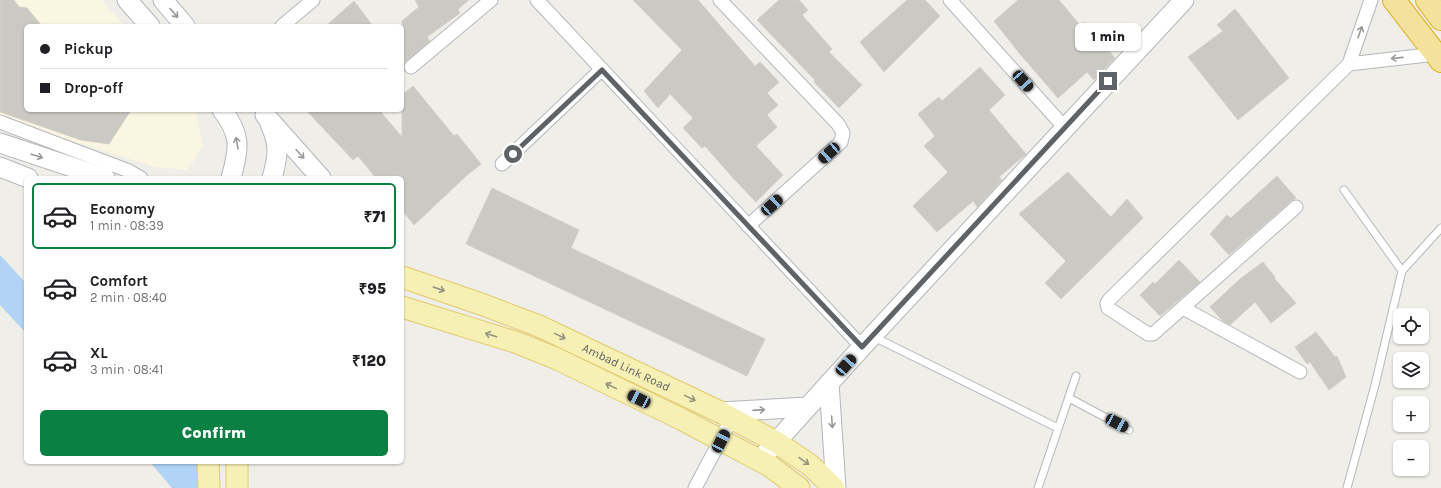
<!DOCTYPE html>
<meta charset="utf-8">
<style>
:root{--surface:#fff;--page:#f6f6f6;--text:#202124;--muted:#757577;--line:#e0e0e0;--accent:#0b8043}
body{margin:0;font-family:Karla,sans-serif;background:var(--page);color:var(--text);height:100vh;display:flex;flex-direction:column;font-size:15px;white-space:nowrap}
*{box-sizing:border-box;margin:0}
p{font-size:13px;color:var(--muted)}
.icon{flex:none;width:22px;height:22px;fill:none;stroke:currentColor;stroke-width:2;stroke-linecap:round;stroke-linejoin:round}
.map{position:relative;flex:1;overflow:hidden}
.details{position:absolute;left:24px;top:176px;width:380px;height:288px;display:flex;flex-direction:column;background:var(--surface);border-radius:6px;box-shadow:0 1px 3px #0004}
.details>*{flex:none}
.guide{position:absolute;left:24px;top:24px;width:380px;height:88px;border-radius:6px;box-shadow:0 1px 3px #0004;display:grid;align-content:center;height:88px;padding:0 16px;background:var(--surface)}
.fabs{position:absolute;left:1393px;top:308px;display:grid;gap:8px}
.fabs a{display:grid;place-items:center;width:36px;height:36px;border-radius:6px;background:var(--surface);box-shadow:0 1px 3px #0004;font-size:20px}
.end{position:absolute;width:18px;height:18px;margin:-9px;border:5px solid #5f6266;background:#fff;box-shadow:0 0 0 2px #fff}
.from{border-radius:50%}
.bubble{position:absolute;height:28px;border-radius:6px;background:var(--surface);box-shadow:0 1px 3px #0004;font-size:13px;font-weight:800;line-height:28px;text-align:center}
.car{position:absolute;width:12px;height:24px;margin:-12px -6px;border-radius:5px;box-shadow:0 0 3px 1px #0007;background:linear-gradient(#222 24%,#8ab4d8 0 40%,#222 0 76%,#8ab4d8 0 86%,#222 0)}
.guide b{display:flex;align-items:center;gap:14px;height:38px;font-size:15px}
.guide b+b{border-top:1px solid var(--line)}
.guide i{width:10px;height:10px;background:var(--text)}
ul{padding:7px 0 0;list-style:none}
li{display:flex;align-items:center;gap:12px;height:66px;margin:0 8px 6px;padding:0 8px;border:2px solid transparent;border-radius:6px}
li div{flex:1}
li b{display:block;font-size:15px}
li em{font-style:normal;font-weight:800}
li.current{border-color:var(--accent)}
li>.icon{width:36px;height:36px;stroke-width:1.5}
.primary-button{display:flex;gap:8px;margin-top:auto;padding:8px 16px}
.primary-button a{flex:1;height:46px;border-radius:6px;background:var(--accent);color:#fff;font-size:16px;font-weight:800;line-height:46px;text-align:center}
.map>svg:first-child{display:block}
</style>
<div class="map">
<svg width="1441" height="488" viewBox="0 0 1441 488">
<rect width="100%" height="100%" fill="#efeee8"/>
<path fill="#fbf6e1" d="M 0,0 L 102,0 L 124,26 L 26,26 L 26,110 L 196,110 L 203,146 L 188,170 L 155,167 L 0,118 Z"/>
<path fill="#b1d4f6" d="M 0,255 L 26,283 L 26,333 L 0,305 Z
M 150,462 L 197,462 L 221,488 L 172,488 Z"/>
<path fill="#cbc9c4" stroke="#d4d0c7" d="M 0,0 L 14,0 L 19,7 L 27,8 L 42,26 L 26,26 L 26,110 L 131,110 L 109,144 L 81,140 L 0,112 Z
M 415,0 L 469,0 L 458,9 L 460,13 L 427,37 L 430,41 L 402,65 L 402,21 L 419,7 Z
M 633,0 L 698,0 L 755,66 L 760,62 L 779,82 L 767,93 L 778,105 L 767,115 L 777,127 L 756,146 L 783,175 L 756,202 L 733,178 L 705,146 L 702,148 L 683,128 L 693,118 L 670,94 L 658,108 L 644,91 L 682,50 Z
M 779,0 L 799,0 L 808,10 L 802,15 L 832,49 L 829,52 L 862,85 L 839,108 L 814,82 L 815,80 L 757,20 Z
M 907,0 L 925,0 L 940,16 L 884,72 L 860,42 Z
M 1018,0 L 1059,0 L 1080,25 L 1084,22 L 1115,58 L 1094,80 L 1087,72 L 1058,98 L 1020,54 L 994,21 Z
M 354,1 L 373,26 L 326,26 Z
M 1235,9 L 1289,78 L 1238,120 L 1188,57 L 1223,31 L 1217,25 Z
M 980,67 L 1005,95 L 989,110 L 1026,154 L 999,177 L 1002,180 L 977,207 L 973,201 L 937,232 L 913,206 L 948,172 L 924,146 L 935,136 L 918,114 L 939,97 L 942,101 Z
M 413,86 L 454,136 L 457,134 L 481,164 L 466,176 L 414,225 L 402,210 L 402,178 L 376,178 L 358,156 L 353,160 L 306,110 L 379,110 L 402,137 L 402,95 Z
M 1068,172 L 1111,217 L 1127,199 L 1143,218 L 1061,299 L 1045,283 L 1066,261 L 1019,214 Z
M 1277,176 L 1296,198 L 1291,201 L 1229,255 L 1210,234 L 1227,215 L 1231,218 Z
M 492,188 L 579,230 L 571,248 L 765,339 L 747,376 L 466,244 Z
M 1179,260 L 1200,282 L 1160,316 L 1140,295 L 1153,282 L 1155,284 Z
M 1263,262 L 1275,277 L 1274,278 L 1296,303 L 1271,323 L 1255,302 L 1230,325 L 1223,321 L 1210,307 L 1240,279 Z
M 1316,332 L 1335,357 L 1337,356 L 1346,377 L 1329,390 L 1310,362 L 1307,364 L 1295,347 Z"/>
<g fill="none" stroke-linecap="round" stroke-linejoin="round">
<defs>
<path id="lane" d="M 1344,190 L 1402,271
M 874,337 L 1058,428
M 1069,398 L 1129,430
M 1038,488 L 1076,376
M 1347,488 L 1375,385 L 1402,271 L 1441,228"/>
<path id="street" d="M 537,0 L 862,347
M 720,0 L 838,124 L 843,133 L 841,142 L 748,226
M 950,0 L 1065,128
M 282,26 L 313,0
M 1349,64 L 1436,54
M 411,67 L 491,0
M 0,122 L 129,171 L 141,178
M 502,164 L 602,69
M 1296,207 L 1153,334 L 1148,334 L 1108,308 L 1107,303 L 1109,300 L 1349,64 L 1371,0
M 1183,308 L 1300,372
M 695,488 L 732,418"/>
<path id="secondary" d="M 127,0 L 150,26
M 163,0 L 185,26
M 222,110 C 242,135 239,150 231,178
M 265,115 L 321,178
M 270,124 C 280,145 278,157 272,178
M 0,143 L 105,178
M 0,167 L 28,178
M 829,383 L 836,488
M 720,412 L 808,407
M 759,461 L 862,347 L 1184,0"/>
<g id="primary">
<path id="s1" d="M 402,277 L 481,304 L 539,326 L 720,412 L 776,442 L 810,465 L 834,488"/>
<path d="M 402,307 L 518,343 L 555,358 L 681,419 L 770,466 L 799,488"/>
<path d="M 208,462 L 209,488"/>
<path d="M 237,488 L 237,462"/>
</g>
<path id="highway" d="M 1394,0 L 1441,61
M 1427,0 L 1441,19"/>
</defs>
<use href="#lane" stroke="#b5b7bb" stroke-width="9"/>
<use href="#street" stroke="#b5b7bb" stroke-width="15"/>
<use href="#secondary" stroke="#b4b6ba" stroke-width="21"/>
<use href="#primary" stroke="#e3c96d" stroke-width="23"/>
<use href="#highway" stroke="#dfad19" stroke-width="24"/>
<use href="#lane" stroke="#fff" stroke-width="7"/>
<use href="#street" stroke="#fff" stroke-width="13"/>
<use href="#secondary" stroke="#fff" stroke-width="19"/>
<use href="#primary" stroke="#f7f0b5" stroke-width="21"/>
<use href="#highway" stroke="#f2e29c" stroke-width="22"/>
</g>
<defs><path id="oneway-shaft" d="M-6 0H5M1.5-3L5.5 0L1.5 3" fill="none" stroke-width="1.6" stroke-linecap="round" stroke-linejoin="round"/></defs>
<g stroke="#97999c">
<use href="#oneway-shaft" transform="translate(174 13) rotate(49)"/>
<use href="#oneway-shaft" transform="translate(1360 32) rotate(-71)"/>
<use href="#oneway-shaft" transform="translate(1397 58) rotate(174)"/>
<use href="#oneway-shaft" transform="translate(237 143) rotate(-100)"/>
<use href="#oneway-shaft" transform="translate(300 154) rotate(48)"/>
<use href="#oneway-shaft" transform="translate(37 156) rotate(18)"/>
<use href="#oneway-shaft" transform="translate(759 410) rotate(-4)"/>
<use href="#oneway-shaft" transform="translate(832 422) rotate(86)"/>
</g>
<g stroke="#949482">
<use href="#oneway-shaft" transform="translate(439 289) rotate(19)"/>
<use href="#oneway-shaft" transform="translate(491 335) rotate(-162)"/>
<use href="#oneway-shaft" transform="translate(560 336) rotate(26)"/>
<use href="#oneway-shaft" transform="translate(611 386) rotate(-154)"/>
<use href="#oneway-shaft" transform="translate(690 398) rotate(26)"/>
<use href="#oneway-shaft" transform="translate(804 461) rotate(35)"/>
</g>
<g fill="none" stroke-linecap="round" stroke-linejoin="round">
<path stroke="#5f6266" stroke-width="5" d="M 513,154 L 602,70 L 862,347 L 1108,81"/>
</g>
<g text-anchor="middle" stroke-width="3" stroke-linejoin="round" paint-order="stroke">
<g font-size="12" fill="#5f6266" stroke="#fff">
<text dy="4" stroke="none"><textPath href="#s1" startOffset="242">Ambad Link Road</textPath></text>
</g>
</g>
</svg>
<div class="fabs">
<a><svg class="icon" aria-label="locate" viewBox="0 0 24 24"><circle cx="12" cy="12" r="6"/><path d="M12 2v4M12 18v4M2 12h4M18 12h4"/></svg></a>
<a><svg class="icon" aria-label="layers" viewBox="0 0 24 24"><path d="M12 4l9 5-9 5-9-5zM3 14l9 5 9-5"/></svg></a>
<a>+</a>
<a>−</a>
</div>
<i class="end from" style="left:513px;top:154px"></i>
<i class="end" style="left:1108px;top:81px"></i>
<div class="bubble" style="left:1075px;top:23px;width:66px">1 min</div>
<i class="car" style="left:1023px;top:81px;rotate:138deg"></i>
<i class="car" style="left:829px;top:153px;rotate:228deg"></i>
<i class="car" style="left:772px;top:205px;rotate:48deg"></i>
<i class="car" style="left:846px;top:365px;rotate:42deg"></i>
<i class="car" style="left:639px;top:399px;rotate:296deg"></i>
<i class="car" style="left:1117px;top:423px;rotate:118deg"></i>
<i class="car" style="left:721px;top:441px;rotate:27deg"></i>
<div class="guide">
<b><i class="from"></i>Pickup</b>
<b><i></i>Drop-off</b>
</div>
<section class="details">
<ul>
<li class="current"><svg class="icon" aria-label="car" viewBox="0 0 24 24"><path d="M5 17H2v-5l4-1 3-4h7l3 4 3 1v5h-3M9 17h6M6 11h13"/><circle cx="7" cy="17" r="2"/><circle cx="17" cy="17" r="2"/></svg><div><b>Economy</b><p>1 min · 08:39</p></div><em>₹71</em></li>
<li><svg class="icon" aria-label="car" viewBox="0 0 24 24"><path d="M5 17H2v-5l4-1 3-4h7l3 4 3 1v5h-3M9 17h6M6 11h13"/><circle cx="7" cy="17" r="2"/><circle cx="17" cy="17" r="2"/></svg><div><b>Comfort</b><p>2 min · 08:40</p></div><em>₹95</em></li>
<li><svg class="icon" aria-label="car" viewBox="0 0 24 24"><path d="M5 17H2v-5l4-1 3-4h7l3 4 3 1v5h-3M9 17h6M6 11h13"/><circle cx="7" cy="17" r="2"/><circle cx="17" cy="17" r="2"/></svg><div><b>XL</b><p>3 min · 08:41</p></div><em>₹120</em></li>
</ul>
<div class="primary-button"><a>Confirm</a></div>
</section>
</div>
